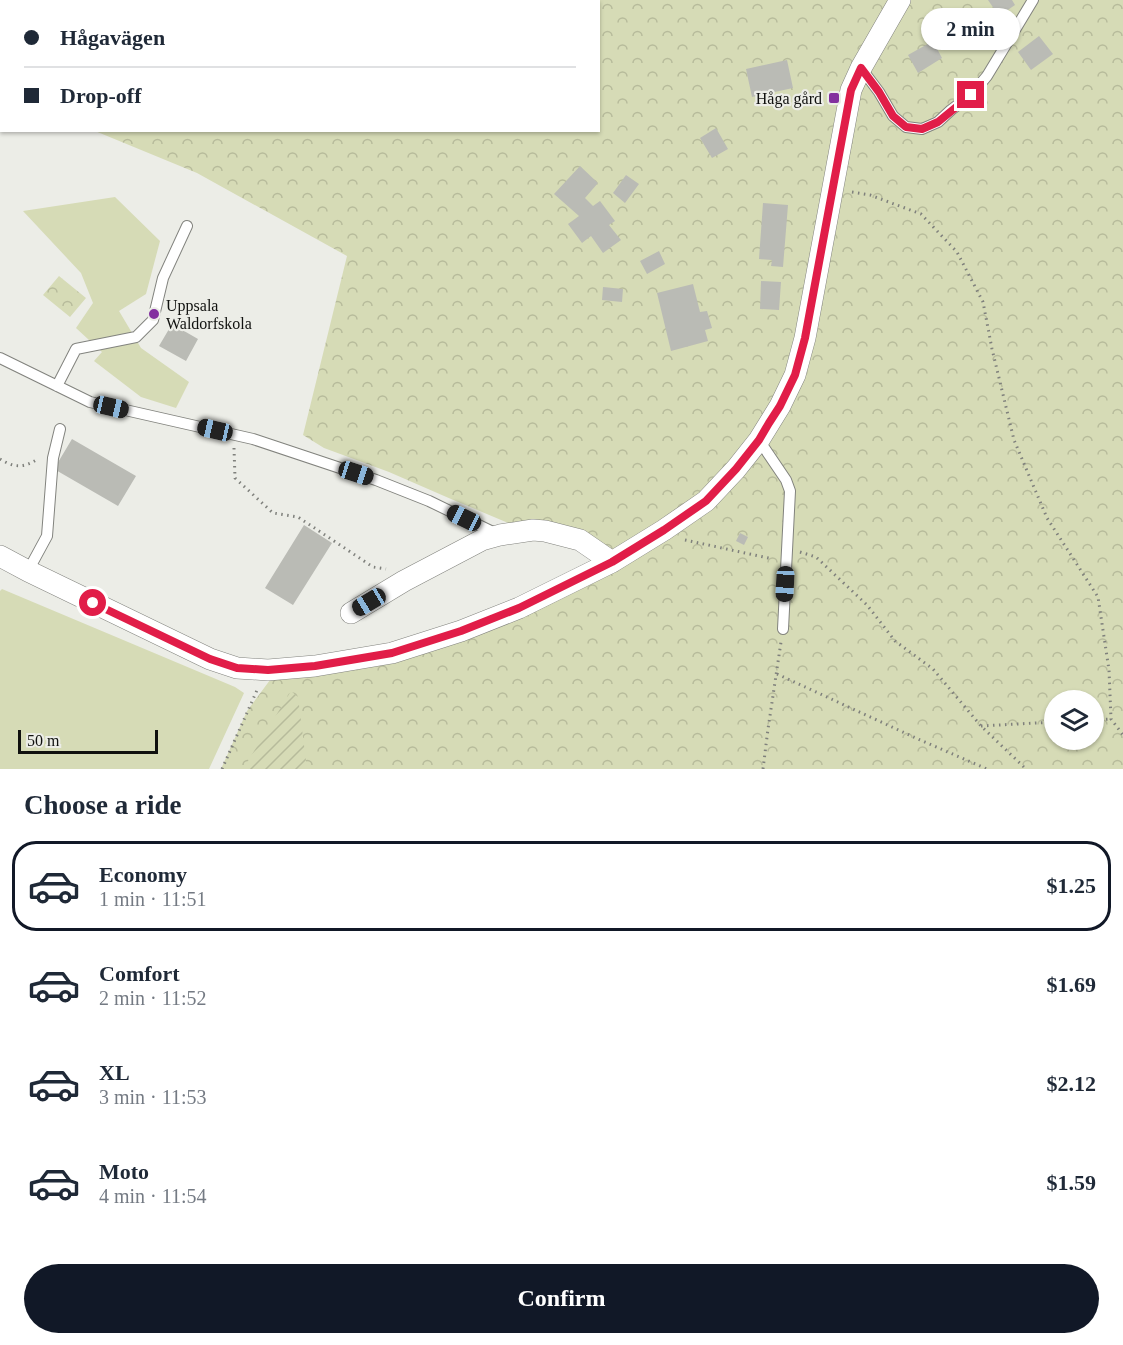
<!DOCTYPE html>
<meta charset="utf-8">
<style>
:root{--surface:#fff;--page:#f2f2f3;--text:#1f2937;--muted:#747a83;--line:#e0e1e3;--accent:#111827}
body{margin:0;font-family:"Times New Roman",serif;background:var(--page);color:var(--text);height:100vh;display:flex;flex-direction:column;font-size:22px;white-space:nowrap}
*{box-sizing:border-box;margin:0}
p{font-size:20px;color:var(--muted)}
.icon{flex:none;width:33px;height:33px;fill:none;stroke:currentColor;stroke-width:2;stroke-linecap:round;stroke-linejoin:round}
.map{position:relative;height:769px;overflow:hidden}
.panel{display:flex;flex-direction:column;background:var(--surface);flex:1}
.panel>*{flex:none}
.banner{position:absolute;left:0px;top:0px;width:600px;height:132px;box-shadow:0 2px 4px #0004;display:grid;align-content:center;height:132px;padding:0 24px;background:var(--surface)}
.buttons{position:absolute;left:1044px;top:690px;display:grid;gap:12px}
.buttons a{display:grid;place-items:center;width:60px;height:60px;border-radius:50%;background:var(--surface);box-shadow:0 2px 4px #0004;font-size:30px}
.scale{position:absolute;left:18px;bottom:15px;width:140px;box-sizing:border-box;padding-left:6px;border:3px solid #10110f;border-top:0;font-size:16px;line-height:21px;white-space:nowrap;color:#10110f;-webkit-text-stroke:4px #ecede7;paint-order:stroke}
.end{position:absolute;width:27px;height:27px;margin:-14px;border:8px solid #e11d48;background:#fff;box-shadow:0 0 0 3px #fff}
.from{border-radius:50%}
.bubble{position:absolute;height:42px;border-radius:21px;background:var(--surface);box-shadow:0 2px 4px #0004;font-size:20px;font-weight:700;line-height:42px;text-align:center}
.car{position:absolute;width:18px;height:36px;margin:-18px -9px;border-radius:8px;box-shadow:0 0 4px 2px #0007;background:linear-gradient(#222 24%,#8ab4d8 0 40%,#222 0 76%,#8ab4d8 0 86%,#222 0)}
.banner b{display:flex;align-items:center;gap:21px;height:57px;font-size:22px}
.banner b+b{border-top:2px solid var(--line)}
.banner i{width:15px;height:15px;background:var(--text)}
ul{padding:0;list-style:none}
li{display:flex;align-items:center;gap:18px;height:90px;margin:0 12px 9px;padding:0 12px;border:3px solid transparent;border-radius:24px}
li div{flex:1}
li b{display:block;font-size:22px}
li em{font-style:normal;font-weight:700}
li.selected{border-color:var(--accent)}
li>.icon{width:54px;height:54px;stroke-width:1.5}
h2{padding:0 24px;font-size:27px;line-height:72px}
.action{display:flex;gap:12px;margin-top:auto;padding:12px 24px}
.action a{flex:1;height:69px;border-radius:36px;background:var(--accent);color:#fff;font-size:24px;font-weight:700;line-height:69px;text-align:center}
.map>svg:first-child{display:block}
</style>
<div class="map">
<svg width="1123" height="769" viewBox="0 0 1123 769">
<defs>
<pattern id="park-crowns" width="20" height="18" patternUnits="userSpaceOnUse" patternTransform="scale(1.5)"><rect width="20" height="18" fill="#d6dbb6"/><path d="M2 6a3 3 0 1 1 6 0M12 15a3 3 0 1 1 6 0" fill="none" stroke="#b7bb9b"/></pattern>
<pattern id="garden-furrows" width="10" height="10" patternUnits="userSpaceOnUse" patternTransform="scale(1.5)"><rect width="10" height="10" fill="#d6dbb6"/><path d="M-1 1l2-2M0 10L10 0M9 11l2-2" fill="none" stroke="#b7bb9b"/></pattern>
</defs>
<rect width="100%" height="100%" fill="#ecede7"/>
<path fill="#d6dbb6" d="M 115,197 L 160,241 L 146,294 L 119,311 L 141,348 L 189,382 L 176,408 L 141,397 L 94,361 L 102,352 L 76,328 L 93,303 L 81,273 L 23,211 Z
M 2,589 L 235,687 L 244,693 L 209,769 L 0,769 L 0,591 Z"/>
<path fill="url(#park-crowns)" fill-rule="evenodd" d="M 0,0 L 1123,0 L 1123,769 L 221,769 L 247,711 L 273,676 L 435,643 L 609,560 L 530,532 L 451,499 L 389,472 L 324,448 L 303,435 L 347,256 L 197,173 L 95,131 L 598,130 L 598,2 L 2,2 L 1,96 L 0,96 ZM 1054,700 L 1094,700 L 1094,740 L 1054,740 Z
M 59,276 L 86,298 L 70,317 L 43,295 Z"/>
<path fill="url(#garden-furrows)" d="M 291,691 L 298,697 L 307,769 L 243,769 Z"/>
<path fill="#babbb5" d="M 988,0 L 1012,0 L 1015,5 L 999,16 Z
M 1039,36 L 1053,54 L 1031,70 L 1018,52 Z
M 933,41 L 942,58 L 918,73 L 908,55 Z
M 787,60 L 793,88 L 752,97 L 746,69 Z
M 716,128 L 728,149 L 712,158 L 700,138 Z
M 580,166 L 598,183 L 585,198 L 593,206 L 600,201 L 615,221 L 609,225 L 621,240 L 603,253 L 591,236 L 582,243 L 568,224 L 579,216 L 554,194 Z
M 626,175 L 639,184 L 625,203 L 613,193 Z
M 763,203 L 788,205 L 783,267 L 771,266 L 772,260 L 759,259 Z
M 659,251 L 665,264 L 647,274 L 640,261 Z
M 761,281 L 781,282 L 779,310 L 760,309 Z
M 693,284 L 700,312 L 707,311 L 712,328 L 705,330 L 708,341 L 671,351 L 657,293 Z
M 603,287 L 623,289 L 622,302 L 602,300 Z
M 172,324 L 198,339 L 186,361 L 159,346 Z
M 72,439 L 136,476 L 118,506 L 54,469 Z
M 304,525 L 332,543 L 293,605 L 265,588 Z
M 740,533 L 748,537 L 744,545 L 736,541 Z"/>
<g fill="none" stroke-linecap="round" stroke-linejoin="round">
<defs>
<path id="service" d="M 861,68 L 879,92 L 893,116 L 906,127 L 922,129 L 938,122 L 951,110 L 971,95 L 987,76 L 1033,0
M 0,358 L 90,402 L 253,439 L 376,480 L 429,501 L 497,534
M 57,386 L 76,349 L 136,337 L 153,320 L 163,278 L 187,226
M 759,440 L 786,480 L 790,491 L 783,629
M 28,571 L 47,536 L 53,458 L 60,429"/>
<path id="minor" d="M 0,556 L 28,571 L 210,659 L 237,668 L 268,670 L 315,666 L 392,653 L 461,631 L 519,608 L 612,562 L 664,530 L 706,501 L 736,469 L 759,440 L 780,406 L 795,375 L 805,338 L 851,90 L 861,68 L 900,0
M 351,613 L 404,581 L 482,540 L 500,535 L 533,530 L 545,531 L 580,540 L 612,562"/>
</defs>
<use href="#service" stroke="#82837e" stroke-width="12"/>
<use href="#minor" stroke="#82837e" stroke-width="22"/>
<path stroke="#7f807c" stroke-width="3" stroke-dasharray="1.5 4.5" stroke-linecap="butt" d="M 852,192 L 870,195 L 921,214 L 957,252 L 983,302 L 992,349 L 1014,440 L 1047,518 L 1098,597 L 1109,670 L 1111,719 L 1123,735
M 234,448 L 235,478 L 273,513 L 298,517 L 373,567 L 386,569
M 0,459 C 14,468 24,468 38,459
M 685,540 L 773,559
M 800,552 L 816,557 L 867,605 L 895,641 L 933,669 L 981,726 L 1026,769
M 777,674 L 918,739 L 987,769
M 1094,720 L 1111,719
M 981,726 L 1054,722
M 222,769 L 258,688
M 763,769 L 768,729 L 781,642"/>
<use href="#service" stroke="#fff" stroke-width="10"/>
<use href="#minor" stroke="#fff" stroke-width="21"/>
</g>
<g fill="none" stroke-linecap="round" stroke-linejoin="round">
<path stroke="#e11d48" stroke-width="8" d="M 93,603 L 210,659 L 237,668 L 268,670 L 315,666 L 392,653 L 461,631 L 519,608 L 612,562 L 664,530 L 706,501 L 736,469 L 759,440 L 769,423 L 780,406 L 795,375 L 805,338 L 851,90 L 861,68 L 879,92 L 893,116 L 906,127 L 922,129 L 938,122 L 971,95"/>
</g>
<g fill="#83309f" stroke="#ecede7" stroke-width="2">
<rect x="828" y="92" width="12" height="12" rx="3"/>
<circle cx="154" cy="314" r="6"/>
</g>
<g text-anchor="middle" stroke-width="4.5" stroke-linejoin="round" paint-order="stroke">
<g font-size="16" fill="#10110f" stroke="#ecede7" text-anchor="end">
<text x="822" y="104">Håga gård</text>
<text x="166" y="311" text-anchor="start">Uppsala<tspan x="166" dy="18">Waldorfskola</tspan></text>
</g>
</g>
</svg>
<div class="buttons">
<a><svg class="icon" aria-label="layers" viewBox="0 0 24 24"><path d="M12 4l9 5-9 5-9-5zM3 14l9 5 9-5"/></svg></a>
</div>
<div class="scale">50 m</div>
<i class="end from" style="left:93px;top:603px"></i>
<i class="end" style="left:971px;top:95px"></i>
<div class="bubble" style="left:921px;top:8px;width:99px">2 min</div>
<i class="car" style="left:111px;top:407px;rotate:103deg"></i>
<i class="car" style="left:215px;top:430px;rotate:283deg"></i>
<i class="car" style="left:356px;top:473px;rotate:108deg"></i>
<i class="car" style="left:464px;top:518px;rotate:296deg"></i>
<i class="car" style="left:785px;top:584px;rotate:183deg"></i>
<i class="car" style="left:369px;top:602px;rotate:239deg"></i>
<div class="banner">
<b><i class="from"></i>Hågavägen</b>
<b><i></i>Drop-off</b>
</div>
</div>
<section class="panel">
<h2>Choose a ride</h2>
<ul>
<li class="selected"><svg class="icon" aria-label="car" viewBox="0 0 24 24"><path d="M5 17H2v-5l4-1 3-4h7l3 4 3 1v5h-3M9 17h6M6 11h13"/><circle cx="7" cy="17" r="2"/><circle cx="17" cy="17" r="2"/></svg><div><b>Economy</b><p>1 min · 11:51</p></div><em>$1.25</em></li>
<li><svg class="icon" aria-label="car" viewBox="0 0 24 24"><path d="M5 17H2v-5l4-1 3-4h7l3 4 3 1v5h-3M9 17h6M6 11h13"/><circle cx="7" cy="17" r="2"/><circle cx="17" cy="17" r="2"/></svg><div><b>Comfort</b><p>2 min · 11:52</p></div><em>$1.69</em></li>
<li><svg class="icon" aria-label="car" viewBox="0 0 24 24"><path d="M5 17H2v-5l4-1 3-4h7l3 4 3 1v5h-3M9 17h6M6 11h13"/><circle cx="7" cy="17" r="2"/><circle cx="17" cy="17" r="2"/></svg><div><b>XL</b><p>3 min · 11:53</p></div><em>$2.12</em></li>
<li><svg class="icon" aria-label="car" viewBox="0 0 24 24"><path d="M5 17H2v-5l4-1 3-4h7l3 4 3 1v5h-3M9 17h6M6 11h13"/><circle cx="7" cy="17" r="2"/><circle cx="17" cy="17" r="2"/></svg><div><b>Moto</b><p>4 min · 11:54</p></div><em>$1.59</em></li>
</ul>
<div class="action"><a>Confirm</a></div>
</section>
